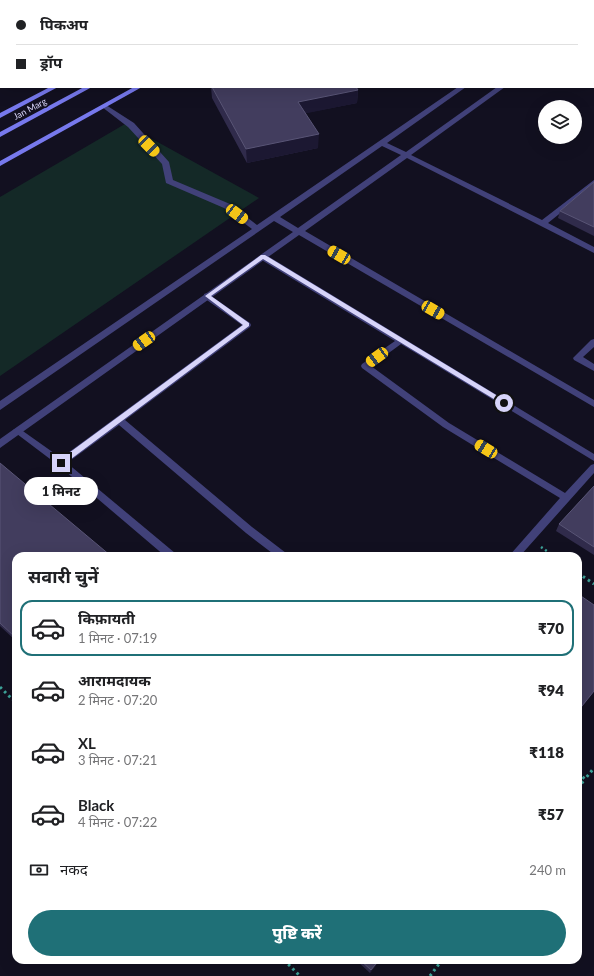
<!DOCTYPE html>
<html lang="hi">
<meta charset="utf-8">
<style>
:root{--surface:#fff;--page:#f2f2f2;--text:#202124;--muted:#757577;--line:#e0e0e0;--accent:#1f7077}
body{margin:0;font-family:Lato,"Noto Sans Devanagari",sans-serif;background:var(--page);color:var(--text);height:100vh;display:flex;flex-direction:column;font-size:15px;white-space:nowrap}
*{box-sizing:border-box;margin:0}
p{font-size:13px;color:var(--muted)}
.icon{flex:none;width:22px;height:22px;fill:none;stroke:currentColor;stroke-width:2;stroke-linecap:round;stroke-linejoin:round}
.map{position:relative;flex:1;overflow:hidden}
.details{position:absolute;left:12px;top:552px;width:570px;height:412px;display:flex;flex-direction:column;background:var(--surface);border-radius:12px;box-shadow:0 4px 16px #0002}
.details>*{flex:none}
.top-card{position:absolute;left:0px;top:0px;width:594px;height:88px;box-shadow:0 4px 16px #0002;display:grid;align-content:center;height:88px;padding:0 16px;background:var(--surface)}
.fabs{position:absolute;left:538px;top:100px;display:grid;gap:8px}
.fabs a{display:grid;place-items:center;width:44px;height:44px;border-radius:50%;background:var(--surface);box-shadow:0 4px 16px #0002;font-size:20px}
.end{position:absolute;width:18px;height:18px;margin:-9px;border:5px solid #d7d4f9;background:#111;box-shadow:0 0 0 2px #111}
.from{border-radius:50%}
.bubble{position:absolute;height:28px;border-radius:14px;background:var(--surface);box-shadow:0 4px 16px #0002;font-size:13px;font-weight:800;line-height:28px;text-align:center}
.car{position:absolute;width:12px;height:24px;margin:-12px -6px;border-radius:5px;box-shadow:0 0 3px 1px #0007;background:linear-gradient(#f5c518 24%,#345 0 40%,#f5c518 0 76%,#345 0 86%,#f5c518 0)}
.top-card b{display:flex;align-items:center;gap:14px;height:38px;font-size:15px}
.top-card b+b{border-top:1px solid var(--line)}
.top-card i{width:10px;height:10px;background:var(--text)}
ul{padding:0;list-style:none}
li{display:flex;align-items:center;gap:12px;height:56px;margin:0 8px 6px;padding:0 8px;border:2px solid transparent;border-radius:12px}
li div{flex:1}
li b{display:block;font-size:15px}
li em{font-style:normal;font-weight:800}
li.on{border-color:var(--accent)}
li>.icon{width:36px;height:36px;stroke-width:1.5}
h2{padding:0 16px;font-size:18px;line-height:48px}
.pay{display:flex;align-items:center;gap:10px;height:44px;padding:0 16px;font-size:15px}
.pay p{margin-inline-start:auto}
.button{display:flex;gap:8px;margin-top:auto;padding:8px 16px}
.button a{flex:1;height:46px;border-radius:24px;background:var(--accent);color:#fff;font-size:16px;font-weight:800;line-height:46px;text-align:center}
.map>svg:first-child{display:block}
</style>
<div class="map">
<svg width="594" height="976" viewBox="0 0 594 976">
<rect width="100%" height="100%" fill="#121020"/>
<path fill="#142927" d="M 0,0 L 127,0 L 1,1 L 0,62 Z
M 125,124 L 259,198 L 0,376 L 0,197 Z"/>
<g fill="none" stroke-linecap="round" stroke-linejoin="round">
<path stroke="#3da49a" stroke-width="2.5" stroke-dasharray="2 3" stroke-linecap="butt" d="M 541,547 L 554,556"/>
<path stroke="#3da49a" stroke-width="3" stroke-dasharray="2.5 3.5" stroke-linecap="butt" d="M 578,573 L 594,584
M 0,687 L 16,703
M 578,773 L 585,779 L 594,768
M 578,788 L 585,779
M 284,960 L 300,976
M 430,976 L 442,960"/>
<path fill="#414179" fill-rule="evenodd" d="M 260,255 L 266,255 L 594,454 L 594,461 L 401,344 L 371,366 L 449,423 L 565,493 L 591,465 L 594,464 L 594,473 L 520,556 L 509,556 L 560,498 L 443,427 L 362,368 L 361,366 L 362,364 L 395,341 L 260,259 Z
M 207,293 L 250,323 L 251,325 L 250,327 L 125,420 L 252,527 L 286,553 L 288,556 L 276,556 L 246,533 L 119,425 L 67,463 L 175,553 L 177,556 L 165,556 L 58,465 L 13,431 L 14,429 L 20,429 L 61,458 L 242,325 L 204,298 L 204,294 Z"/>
<path fill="#414179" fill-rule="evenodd" d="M 593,19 L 594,19 L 593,24 Z
M 458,87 L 466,87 L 387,143 L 406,152 L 497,87 L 505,87 L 411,155 L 542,220 L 594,180 L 594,186 L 548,223 L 594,247 L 594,253 L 407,158 L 305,231 L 594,400 L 594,407 L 299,235 L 0,448 L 0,439 L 293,232 L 274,221 L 0,410 L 0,401 L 252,229 L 224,208 L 166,183 L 162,164 L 128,127 L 102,107 L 102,105 L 106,105 L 134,123 L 169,162 L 173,180 L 230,204 L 257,225 ZM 382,146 L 401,155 L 298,228 L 280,217 Z
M 594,339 L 594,347 L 583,357 L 594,364 L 594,371 L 574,360 L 573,358 L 591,340 Z"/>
<path fill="#7779ed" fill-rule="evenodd" d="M 50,87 L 58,87 L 0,118 L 0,113 Z
M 84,87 L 92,87 L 0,137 L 0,132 Z
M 134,87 L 142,87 L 0,166 L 0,161 Z"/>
</g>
<path fill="#302b4b" d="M 406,0 L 496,0 L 497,1 L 407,1 Z
M 594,30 L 594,65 L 593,65 L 593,31 Z
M 211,87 L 356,87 L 358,90 L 357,103 L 305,113 L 318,148 L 247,163 L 212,98 Z
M 594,182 L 594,236 L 558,218 L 560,211 Z
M 0,463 L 16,556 L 16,641 L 0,626 Z
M 594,486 L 594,555 L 556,531 L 559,524 Z
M 356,960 L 380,960 L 370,973 Z"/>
<path fill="#1c1832" d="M 358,90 L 357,103 L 298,115 L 298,102 Z
M 319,134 L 318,148 L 247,163 L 246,149 Z
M 594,691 L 594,692 L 578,712 L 578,711 Z
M 379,960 L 380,960 L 370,973 L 371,970 Z"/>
<path fill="#423d5e" stroke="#595576" d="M 418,0 L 496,0 L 497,1 L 419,1 Z
M 594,30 L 594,57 L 593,57 L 593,31 Z
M 212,87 L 356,87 L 358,90 L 298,102 L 319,134 L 246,149 Z
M 594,182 L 594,227 L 560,211 Z
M 0,463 L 111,556 L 16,556 L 16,638 L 0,623 Z
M 594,486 L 594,547 L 559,524 Z
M 578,594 L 594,605 L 594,691 L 578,711 Z
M 360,960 L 379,960 L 371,970 Z"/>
<path fill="#d7d4f9" d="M 261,255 L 265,255 L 506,401 L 506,404 L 502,404 L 263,259 L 211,296 L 249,323 L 249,326 L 63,465 L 58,465 L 58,461 L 243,325 L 205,296 Z"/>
<g text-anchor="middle" stroke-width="3.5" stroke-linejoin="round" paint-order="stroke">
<g font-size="9" fill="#d7d4f9" stroke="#121020">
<text transform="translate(30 109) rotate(-28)" y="3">Jan Marg</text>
</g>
</g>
</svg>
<div class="fabs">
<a><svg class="icon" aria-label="layers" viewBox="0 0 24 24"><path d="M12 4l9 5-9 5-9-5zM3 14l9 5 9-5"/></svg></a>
</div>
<i class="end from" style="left:504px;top:403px"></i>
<i class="end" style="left:61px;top:463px"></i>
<div class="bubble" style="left:24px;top:477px;width:74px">1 मिनट</div>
<i class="car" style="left:149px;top:146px;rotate:135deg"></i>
<i class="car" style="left:237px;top:214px;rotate:127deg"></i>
<i class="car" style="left:339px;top:255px;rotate:300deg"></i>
<i class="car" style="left:433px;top:310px;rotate:120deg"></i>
<i class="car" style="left:144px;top:341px;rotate:235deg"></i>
<i class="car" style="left:377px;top:357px;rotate:234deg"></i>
<i class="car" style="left:486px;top:449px;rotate:301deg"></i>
<div class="top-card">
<b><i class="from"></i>पिकअप</b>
<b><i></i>ड्रॉप</b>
</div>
<section class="details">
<h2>सवारी चुनें</h2>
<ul>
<li class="on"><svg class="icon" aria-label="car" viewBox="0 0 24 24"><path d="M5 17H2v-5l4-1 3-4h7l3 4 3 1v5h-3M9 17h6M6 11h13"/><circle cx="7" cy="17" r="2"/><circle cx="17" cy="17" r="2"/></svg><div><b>किफ़ायती</b><p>1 मिनट · 07:19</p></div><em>₹70</em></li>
<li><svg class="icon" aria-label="car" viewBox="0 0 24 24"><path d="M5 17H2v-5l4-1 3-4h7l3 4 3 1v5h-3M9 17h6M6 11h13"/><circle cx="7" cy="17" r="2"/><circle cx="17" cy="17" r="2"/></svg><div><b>आरामदायक</b><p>2 मिनट · 07:20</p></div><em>₹94</em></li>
<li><svg class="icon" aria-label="car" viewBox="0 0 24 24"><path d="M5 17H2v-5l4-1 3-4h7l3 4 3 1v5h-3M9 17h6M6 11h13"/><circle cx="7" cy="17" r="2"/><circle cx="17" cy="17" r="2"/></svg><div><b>XL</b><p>3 मिनट · 07:21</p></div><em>₹118</em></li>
<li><svg class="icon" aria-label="car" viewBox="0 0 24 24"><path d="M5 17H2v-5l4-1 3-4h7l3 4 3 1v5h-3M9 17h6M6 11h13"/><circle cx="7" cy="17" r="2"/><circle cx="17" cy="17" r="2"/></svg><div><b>Black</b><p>4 मिनट · 07:22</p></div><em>₹57</em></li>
</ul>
<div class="pay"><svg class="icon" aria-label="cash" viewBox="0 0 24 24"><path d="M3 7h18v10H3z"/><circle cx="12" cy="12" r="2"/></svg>नकद<p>240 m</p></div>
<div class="button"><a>पुष्टि करें</a></div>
</section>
</div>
